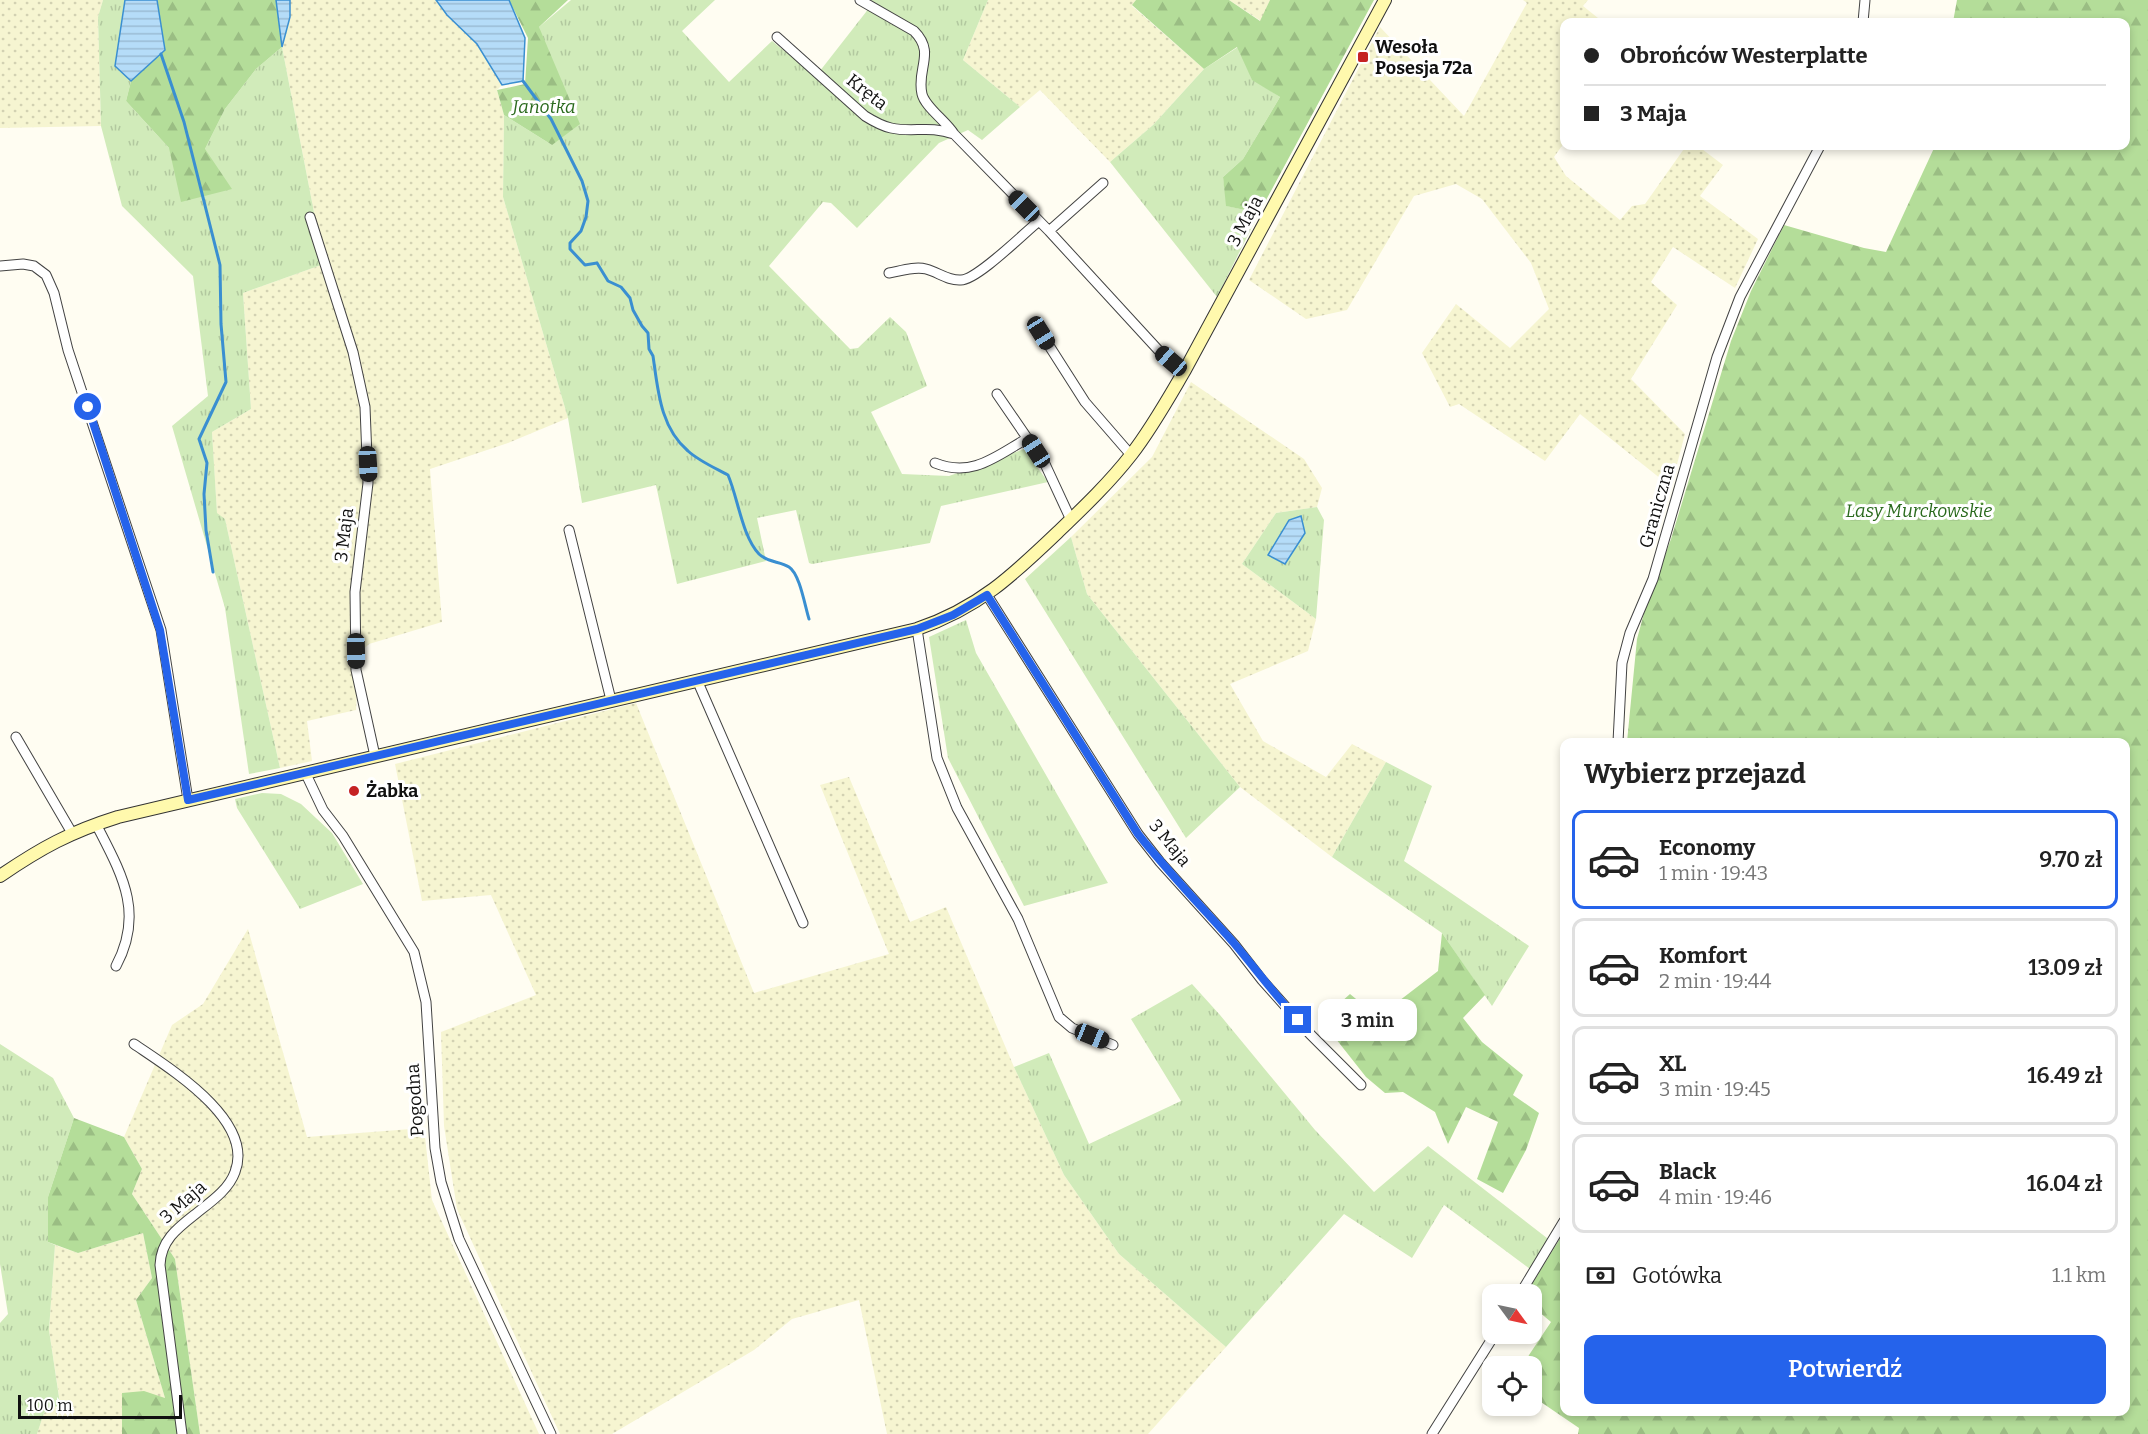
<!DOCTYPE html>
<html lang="pl">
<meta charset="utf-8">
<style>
:root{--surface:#fff;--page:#f6f6f6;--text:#222;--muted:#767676;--line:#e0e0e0;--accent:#2563eb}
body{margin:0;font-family:Bitter,serif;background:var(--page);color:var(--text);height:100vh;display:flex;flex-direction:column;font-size:22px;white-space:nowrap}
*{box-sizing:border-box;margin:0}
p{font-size:20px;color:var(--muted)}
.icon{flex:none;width:33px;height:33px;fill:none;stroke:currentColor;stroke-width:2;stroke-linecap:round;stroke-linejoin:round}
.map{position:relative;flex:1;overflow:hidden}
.side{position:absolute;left:1560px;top:738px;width:570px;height:678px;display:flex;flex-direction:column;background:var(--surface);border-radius:12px;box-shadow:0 3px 9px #0003}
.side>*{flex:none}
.guide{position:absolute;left:1560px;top:18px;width:570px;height:132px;border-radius:12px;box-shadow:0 3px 9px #0003;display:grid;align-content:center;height:132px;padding:0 24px;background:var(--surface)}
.needle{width:39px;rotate:123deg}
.fabs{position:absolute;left:1482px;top:1284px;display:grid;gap:12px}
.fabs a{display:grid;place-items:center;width:60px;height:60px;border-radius:12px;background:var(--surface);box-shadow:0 3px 9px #0003;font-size:30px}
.scale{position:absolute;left:18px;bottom:15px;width:164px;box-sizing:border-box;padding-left:6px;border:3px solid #101010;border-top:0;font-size:16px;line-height:21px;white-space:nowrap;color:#101010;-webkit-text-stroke:4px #fff;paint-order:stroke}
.end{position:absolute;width:27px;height:27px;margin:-14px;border:8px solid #2563eb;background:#fff;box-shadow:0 0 0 3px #fff}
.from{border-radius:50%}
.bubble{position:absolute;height:42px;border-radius:12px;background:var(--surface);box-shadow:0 3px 9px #0003;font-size:20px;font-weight:600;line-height:42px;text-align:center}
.car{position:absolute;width:18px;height:36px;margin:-18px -9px;border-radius:8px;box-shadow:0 0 4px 2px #0007;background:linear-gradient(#222 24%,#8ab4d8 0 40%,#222 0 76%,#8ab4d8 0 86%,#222 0)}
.guide b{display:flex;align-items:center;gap:21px;height:57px;font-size:22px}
.guide b+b{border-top:2px solid var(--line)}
.guide i{width:15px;height:15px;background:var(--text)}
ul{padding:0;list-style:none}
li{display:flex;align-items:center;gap:18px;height:99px;margin:0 12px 9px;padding:0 12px;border:3px solid var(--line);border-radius:12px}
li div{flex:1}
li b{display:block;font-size:22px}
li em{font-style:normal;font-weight:600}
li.on{border-color:var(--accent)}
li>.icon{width:54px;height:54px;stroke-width:1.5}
h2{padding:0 24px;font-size:27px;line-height:72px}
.pay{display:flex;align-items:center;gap:15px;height:66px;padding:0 24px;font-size:22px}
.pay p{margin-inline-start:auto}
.cta{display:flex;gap:12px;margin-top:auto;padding:12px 24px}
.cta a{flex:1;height:69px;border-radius:12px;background:var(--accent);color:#fff;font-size:24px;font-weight:600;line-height:69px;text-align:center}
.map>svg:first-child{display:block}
</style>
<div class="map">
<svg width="2148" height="1434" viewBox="0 0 2148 1434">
<defs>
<pattern id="farmland-dots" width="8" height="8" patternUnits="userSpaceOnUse" patternTransform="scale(1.5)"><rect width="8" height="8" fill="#f6f5d1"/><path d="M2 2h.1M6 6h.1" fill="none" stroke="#d2d1b2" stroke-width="1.8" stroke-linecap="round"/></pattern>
<pattern id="grass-tufts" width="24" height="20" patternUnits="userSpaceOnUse" patternTransform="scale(1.5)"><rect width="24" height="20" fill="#d1ebba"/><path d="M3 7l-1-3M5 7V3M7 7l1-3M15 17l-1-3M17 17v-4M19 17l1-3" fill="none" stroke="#b2c89f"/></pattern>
<pattern id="forest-firs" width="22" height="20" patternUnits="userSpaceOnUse" patternTransform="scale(1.5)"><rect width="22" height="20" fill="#b4dd99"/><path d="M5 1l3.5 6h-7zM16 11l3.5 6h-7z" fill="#9abd83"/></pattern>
<pattern id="water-rules" width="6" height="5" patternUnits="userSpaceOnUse" patternTransform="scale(1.5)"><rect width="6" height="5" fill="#b5dcf8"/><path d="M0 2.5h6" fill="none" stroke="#9bbcd4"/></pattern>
</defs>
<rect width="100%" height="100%" fill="#fffdf2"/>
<path fill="url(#farmland-dots)" d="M 0,0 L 103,0 L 98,17 L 101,126 L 0,128 Z
M 290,0 L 436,0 L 447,15 L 477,44 L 502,85 L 497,90 L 504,115 L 503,197 L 568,418 L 508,443 L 430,469 L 442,622 L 369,644 L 359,653 L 356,710 L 307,721 L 312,761 L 280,768 L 225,519 L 217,514 L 212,432 L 251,409 L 243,293 L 324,264 L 282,47 L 290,17 Z
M 988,0 L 1136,0 L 1132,6 L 1204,69 L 1153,125 L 1110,162 L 1040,90 L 1020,107 L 963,60 Z
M 1229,0 L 1270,0 L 1261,21 Z
M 1523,0 L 1588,0 L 1583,6 L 1603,22 L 1564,22 L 1564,143 L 1554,157 L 1566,176 L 1620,220 L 1632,206 L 1645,204 L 1686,146 L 1698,146 L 1723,165 L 1700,196 L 1758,239 L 1735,288 L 1673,247 L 1651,282 L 1677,305 L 1631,379 L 1685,434 L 1671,487 L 1580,414 L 1545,461 L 1459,404 L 1450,407 L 1422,353 L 1456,304 L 1510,348 L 1549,309 L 1531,263 L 1482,199 L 1456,184 L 1414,196 L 1347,310 L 1306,319 L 1249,280 L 1380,27 L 1464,116 L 1527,3 Z
M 1191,382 L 1304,459 L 1322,488 L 1317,507 L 1276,513 L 1242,564 L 1316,619 L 1308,651 L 1230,684 L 1263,741 L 1326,777 L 1352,744 L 1386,762 L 1332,857 L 1240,787 L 1087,594 L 1071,537 L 1152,457 Z
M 636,703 L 754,993 L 889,954 L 820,785 L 849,777 L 910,922 L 946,907 L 1014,1067 L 1064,1175 L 1119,1254 L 1226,1347 L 1148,1434 L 887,1434 L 859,1300 L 792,1319 L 754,1350 L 612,1434 L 560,1434 L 457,1209 L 444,1126 L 441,1032 L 536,995 L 491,895 L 422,901 L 395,764 Z
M 248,929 L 307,1137 L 424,1128 L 432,1200 L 539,1434 L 200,1434 L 175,1259 L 132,1194 L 142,1169 L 124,1137 L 172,1025 L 203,1004 Z
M 143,1233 L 152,1278 L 136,1300 L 165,1398 L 122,1393 L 122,1434 L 37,1434 L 44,1413 L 60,1403 L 49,1330 L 55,1245 L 78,1253 Z"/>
<path fill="url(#grass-tufts)" d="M 103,0 L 125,0 L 115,66 L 131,81 L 126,101 L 169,148 L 205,149 L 225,109 L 256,69 L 282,47 L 324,264 L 243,293 L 251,409 L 212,432 L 217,513 L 225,519 L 280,768 L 249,774 L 225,608 L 172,426 L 208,396 L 193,276 L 122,206 L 101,126 L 98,17 Z
M 571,0 L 715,0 L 682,31 L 729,82 L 772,41 L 816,76 L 866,12 L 872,0 L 988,0 L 963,60 L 1020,107 L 982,140 L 968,130 L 939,143 L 857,228 L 831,203 L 823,202 L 769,266 L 850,349 L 858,348 L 890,317 L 906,332 L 927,386 L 871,412 L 902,474 L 949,476 L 1024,449 L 1048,482 L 941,506 L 930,543 L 812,564 L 809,563 L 796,510 L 757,518 L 766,561 L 677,584 L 656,485 L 582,503 L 568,418 L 503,197 L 504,115 L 552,145 L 539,27 Z
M 1238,47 L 1252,79 L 1280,97 L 1243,159 L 1223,177 L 1227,206 L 1259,213 L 1217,297 L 1110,162 L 1153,125 L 1204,69 Z
M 1317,507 L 1324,520 L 1316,619 L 1242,564 L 1276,513 Z
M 1071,537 L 1087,594 L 1240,787 L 1186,838 L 1025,579 Z
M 966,620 L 976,653 L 1108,883 L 1024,906 L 948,758 L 929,637 Z
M 1386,762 L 1432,786 L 1404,861 L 1529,946 L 1492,1006 L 1442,933 L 1332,857 Z
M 262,793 L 281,794 L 301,804 L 332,833 L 363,884 L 300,909 L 237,808 L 235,799 Z
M 1192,984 L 1220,1015 L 1315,1130 L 1374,1192 L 1428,1146 L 1556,1245 L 1538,1275 L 1444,1205 L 1412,1258 L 1344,1214 L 1226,1347 L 1119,1254 L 1064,1175 L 1014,1067 L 1049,1053 L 1089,1144 L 1181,1101 L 1131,1019 Z
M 0,1044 L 53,1078 L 74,1118 L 48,1197 L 48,1242 L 55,1245 L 49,1330 L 60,1404 L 44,1413 L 37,1434 L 0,1434 L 0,1323 L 8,1314 L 0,1264 Z"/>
<path fill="url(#forest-firs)" d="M 157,0 L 276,0 L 282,47 L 256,69 L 225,109 L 205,149 L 232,189 L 181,202 L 169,148 L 126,101 L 131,81 L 165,50 Z
M 509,0 L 568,0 L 539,27 L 580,124 L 552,145 L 504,115 L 497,90 L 525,84 L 528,38 Z
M 1136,0 L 1229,0 L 1260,21 L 1270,0 L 1374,0 L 1259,213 L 1226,206 L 1223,177 L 1243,159 L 1280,97 L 1252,80 L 1237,47 L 1204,69 L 1132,5 Z
M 1957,0 L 2148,0 L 2148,1434 L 1578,1434 L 1579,1428 L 1532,1396 L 1532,1366 L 1524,1366 L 1529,1355 L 1551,1322 L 1532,1306 L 1532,1294 L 1526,1294 L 1564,1232 L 1564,1412 L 2126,1412 L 2126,742 L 1627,742 L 1637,639 L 1646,606 L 1671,539 L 1731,341 L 1751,291 L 1784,225 L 1864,248 L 1886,252 L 1935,146 L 2126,146 L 2126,22 L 1953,22 Z
M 1442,933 L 1485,995 L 1463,1018 L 1482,1042 L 1523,1075 L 1513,1095 L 1539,1113 L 1526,1150 L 1503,1193 L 1477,1179 L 1498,1122 L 1466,1107 L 1448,1144 L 1435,1112 L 1403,1092 L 1385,1093 L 1366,1077 L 1321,1020 L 1350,994 L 1378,1017 L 1438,971 Z
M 74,1118 L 124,1137 L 142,1169 L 132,1194 L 175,1259 L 200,1434 L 122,1434 L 122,1393 L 144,1391 L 165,1398 L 136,1300 L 152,1278 L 143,1233 L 78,1253 L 48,1242 L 48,1197 Z"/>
<path fill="url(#water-rules)" stroke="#3a8fd1" stroke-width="1.5" d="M 125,0 L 157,0 L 165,50 L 131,81 L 115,66 Z
M 276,0 L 290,0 L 290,17 L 282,47 Z
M 436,0 L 509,0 L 525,38 L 523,81 L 502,85 L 477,44 L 447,15 Z
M 1301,516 L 1305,533 L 1285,564 L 1268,555 L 1289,520 Z"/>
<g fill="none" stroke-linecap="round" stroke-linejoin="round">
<path stroke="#3a8fd1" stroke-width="3" d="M 161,54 L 184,122 L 220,265 L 221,324 L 226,382 L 199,439 L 207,463 L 204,494 L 206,530 L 213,572
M 523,81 L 551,119 L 582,181 L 588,201 L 586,217 L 581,231 L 570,243 L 570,249 L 585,265 L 597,263 L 608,281 L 621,287 L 630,298 L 633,310 L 642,326 L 648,333 L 649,349 L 653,356 C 658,390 660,427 688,451 C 699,461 715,468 728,475 C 738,498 742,536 759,554 C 768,563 780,561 789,567 C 800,574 805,607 809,619"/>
<defs>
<path id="street" d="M 860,0 L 914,31 C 936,53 916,69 922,94 C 925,107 946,121 954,134 L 1049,231 L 1161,353 L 1185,370
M 1863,22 L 1865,0
M 777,37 L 865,116 C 873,121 882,126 891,128 C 914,133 928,125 954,134
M 310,217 L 353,352 L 365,407 L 368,483 L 355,592 L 356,670 L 375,756
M 1049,231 L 1103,183
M 0,266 L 23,264 L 34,266 L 46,275 L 54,293 L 68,350 L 161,630 L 188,800
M 889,273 C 900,271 915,266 926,269 C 938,272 948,281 961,280 C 977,280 1024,233 1039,221
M 1041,333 L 1085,402 L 1131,455
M 997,394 L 1045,464 L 1071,520
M 935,463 C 973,478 996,456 1028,438
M 569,530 L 611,700
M 987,595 L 1138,834 L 1160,862 L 1234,944 L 1262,980 L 1310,1034 L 1361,1085
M 917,629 L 937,758 L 957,808 L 1018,919 L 1059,1017 L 1072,1028 L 1113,1045
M 697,680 L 803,923
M 16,737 L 72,833
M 1618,742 L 1622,663 L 1630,633 L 1653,579 L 1717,357 L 1740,297 L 1820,146
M 305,772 L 323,810 L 343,836 L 414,952 L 426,1002 L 435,1148 L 441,1182 L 459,1239 L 551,1434
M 96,824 C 121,873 145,912 116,966
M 134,1044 C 169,1068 255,1120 235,1172 C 229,1189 212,1201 198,1212 C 179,1227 161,1239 160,1265 L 182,1434
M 1520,1294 L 1564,1221
M 1432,1434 L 1495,1334"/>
<path id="secondary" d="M 0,876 C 41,848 70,832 118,817 L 917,629 C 979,608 1013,575 1059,531 C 1084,507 1110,482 1131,455 C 1152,428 1168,399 1185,370 L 1385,0"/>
</defs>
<use href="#street" stroke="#434343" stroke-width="11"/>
<use href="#secondary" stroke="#323232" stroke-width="14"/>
<use href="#street" stroke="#fff" stroke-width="9"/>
<use href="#secondary" stroke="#fff9ad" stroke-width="12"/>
</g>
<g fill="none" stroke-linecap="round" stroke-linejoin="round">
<path stroke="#2563eb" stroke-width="8" d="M 88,407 L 160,630 L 188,800 L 917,629 L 953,615 L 987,595 L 1138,834 C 1168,872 1201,906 1233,942 C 1255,968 1275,995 1298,1020"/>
</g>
<g fill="#c52224" stroke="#fff" stroke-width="2">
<rect x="1357" y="51" width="12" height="12" rx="3"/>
<circle cx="354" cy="791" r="6"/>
</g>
<g text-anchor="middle" stroke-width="6" stroke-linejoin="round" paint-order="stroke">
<g font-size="18" font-weight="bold" fill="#101010" stroke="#fff" text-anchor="start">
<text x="1375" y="53">Wesoła<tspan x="1375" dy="21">Posesja 72a</tspan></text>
<text x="366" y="797">Żabka</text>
</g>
<g font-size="18" fill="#101010" stroke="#fff">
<text transform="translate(867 92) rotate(38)" y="6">Kręta</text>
<text transform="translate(1245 221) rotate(-62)" y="6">3 Maja</text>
<text transform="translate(1657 506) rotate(-74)" y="6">Graniczna</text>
<text transform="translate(344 535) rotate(-83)" y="6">3 Maja</text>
<text transform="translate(1170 843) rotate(51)" y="6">3 Maja</text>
<text transform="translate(415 1100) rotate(-94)" y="6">Pogodna</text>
<text transform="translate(183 1202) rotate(-41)" y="6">3 Maja</text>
</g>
<g font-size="18" font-style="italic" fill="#2a6a1d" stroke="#fff">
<text x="544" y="113">Janotka</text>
<text x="1919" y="517">Lasy Murckowskie</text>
</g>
</g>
</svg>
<div class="fabs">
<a><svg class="needle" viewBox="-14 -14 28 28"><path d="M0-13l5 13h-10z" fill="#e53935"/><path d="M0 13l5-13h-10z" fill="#767676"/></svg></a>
<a><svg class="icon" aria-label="locate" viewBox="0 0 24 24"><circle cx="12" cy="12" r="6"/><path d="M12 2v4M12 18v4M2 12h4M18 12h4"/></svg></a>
</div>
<div class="scale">100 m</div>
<i class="end from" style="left:88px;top:407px"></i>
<i class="end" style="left:1298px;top:1020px"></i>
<div class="bubble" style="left:1318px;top:999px;width:99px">3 min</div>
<i class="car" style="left:1024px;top:206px;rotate:315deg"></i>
<i class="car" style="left:1041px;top:333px;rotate:148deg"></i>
<i class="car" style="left:1171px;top:361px;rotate:311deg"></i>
<i class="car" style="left:1036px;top:451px;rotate:327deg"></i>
<i class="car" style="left:368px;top:464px;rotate:177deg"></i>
<i class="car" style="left:356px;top:651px;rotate:179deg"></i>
<i class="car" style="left:1092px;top:1036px;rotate:112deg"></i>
<div class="guide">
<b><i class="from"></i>Obrońców Westerplatte</b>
<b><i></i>3 Maja</b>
</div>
<section class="side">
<h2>Wybierz przejazd</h2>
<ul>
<li class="on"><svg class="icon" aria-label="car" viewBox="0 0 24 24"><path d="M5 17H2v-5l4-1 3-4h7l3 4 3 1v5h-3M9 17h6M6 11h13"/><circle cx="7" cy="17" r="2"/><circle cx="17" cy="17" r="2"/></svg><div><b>Economy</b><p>1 min · 19:43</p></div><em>9.70 zł</em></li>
<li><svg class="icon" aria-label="car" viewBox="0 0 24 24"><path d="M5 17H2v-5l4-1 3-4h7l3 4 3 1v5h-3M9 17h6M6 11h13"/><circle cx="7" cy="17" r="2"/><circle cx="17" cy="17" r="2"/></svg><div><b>Komfort</b><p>2 min · 19:44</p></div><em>13.09 zł</em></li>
<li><svg class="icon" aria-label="car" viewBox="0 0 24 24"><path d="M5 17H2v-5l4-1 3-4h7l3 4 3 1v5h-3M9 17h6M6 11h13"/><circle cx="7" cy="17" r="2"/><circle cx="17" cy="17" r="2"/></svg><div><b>XL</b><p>3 min · 19:45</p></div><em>16.49 zł</em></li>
<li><svg class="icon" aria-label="car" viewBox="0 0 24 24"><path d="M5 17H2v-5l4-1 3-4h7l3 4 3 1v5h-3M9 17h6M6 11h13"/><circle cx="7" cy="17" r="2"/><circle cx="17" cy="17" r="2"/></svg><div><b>Black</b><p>4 min · 19:46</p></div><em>16.04 zł</em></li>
</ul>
<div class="pay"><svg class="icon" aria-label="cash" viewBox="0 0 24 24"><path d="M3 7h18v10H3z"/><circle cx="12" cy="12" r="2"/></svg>Gotówka<p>1.1 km</p></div>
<div class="cta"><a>Potwierdź</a></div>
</section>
</div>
